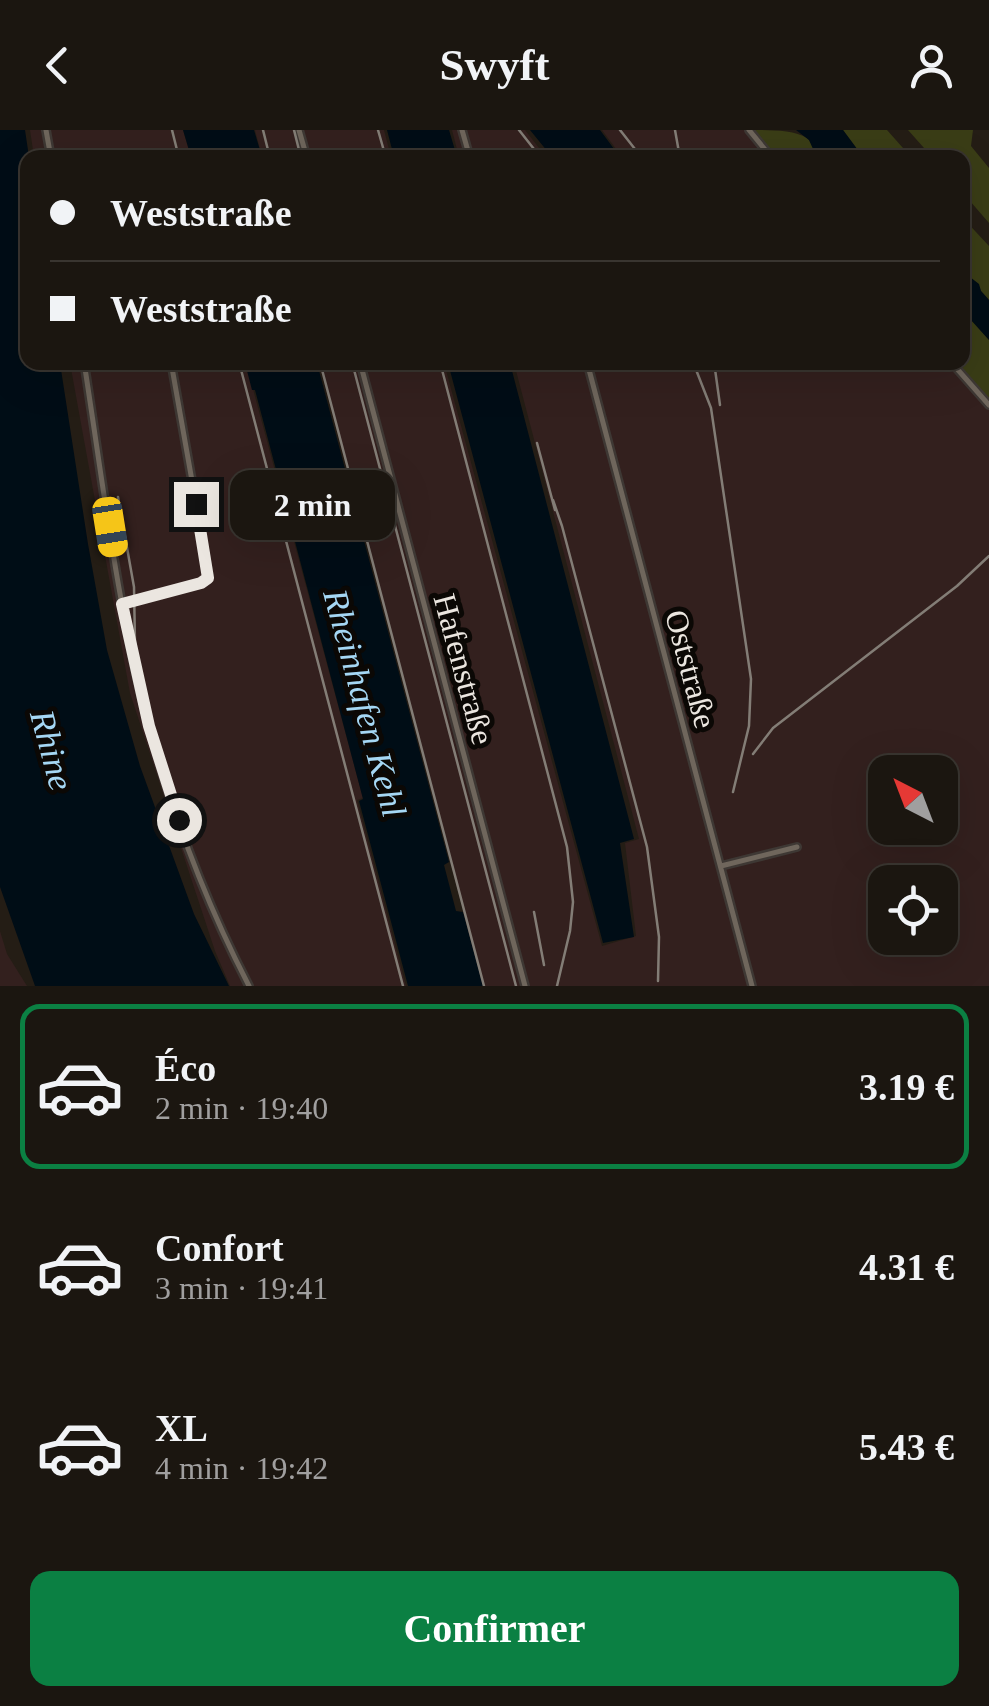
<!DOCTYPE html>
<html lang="fr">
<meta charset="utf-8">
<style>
:root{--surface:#1b1610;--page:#241f19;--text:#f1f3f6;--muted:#a09f9f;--line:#393530;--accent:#0b8043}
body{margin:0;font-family:"Times New Roman",serif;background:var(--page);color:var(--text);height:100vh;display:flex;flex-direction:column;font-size:38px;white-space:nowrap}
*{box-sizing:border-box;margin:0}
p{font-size:32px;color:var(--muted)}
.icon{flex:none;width:55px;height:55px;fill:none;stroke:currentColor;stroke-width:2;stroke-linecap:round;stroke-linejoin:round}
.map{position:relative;height:856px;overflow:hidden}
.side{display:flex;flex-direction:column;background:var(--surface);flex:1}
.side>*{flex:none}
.hud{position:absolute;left:20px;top:20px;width:950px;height:220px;border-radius:20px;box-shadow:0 10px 40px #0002,0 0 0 2px var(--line);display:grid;align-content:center;height:220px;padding:0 30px;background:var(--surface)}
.needle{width:65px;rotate:318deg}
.tools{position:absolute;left:868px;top:625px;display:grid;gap:20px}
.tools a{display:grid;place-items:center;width:90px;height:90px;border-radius:20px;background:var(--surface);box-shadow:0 10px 40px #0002,0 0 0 2px var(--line);font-size:50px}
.end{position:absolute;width:45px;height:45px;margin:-22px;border:12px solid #ebe6e0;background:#111;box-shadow:0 0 0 5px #111}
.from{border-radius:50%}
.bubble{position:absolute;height:70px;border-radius:20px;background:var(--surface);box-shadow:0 10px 40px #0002,0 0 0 2px var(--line);font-size:32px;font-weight:600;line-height:70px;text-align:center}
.car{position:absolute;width:30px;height:60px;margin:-30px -15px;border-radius:12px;box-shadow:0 0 8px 2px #0007;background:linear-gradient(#f5c518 24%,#345 0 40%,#f5c518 0 76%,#345 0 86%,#f5c518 0)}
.hud b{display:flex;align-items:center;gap:35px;height:95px;font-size:38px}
.hud b+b{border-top:2px solid var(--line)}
.hud i{width:25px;height:25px;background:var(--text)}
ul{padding:18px 0 0;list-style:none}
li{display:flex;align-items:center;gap:30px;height:165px;margin:0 20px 15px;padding:0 10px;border:5px solid transparent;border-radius:20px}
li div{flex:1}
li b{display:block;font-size:38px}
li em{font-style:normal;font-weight:600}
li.selected{border-color:var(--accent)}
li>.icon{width:90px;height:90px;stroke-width:1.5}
.button{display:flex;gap:20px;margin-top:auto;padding:20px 30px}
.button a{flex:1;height:115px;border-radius:20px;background:var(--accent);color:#fff;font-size:40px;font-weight:600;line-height:115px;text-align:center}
header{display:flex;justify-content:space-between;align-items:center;height:130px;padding:0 30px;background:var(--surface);font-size:45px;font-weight:600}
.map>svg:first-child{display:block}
</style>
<header><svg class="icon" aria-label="back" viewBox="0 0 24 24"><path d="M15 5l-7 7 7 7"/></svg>Swyft<svg class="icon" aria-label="person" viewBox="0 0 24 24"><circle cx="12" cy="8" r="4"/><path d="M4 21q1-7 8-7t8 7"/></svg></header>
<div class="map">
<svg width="989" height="856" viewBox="0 0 989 856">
<rect width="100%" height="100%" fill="#241d15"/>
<path fill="#33201e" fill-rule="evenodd" d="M 30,0 L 183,0 L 191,27 L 34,27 Z
M 255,0 L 384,0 L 391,27 L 262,27 Z
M 452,0 L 525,0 L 546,27 L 459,27 Z
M 602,0 L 745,0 L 768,27 L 622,27 Z
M 70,233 L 246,233 L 363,668 L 357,670 L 406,856 L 230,856 L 215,821 L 130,563 Z
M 319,233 L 444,233 L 602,816 L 636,806 L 625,713 L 639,709 L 514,233 L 947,233 L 989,280 L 989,856 L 483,856 ZM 885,642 L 940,642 L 940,698 L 885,698 ZM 885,752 L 940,752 L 940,808 L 885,808 Z
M 0,801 L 7,824 L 27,856 L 0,856 Z"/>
<path fill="#3a3d16" d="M 752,0 C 770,0 794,0 807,8 C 812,13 816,22 821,27 L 775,27 Z
M 843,0 L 887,0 L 911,27 L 863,27 Z
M 908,0 L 973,0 L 971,16 L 989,38 L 989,93 L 963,63 L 962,28 L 932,27 Z
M 962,87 L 989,116 L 989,170 L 981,161 L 978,154 L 963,141 Z
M 963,181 L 989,210 L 989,272 L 954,233 L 962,232 Z"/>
<path fill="#000d16" d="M 0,0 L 25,0 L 29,27 L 28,232 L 60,233 L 88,414 L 107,520 L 140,636 L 194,784 L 229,856 L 35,856 L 0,757 Z
M 183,0 L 254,0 L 262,27 L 191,27 Z
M 387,0 L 449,0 L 457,27 L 394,27 Z
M 530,0 L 600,0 L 620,27 L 552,27 Z
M 796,0 L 843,0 L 863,27 L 821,27 L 813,19 L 809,10 Z
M 962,141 L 979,154 L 981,161 L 989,170 L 989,210 L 963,181 Z
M 245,233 L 317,233 L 449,732 L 444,735 L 456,781 L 463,782 L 483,856 L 408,856 L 359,671 L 363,669 L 255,260 L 252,260 Z
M 448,233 L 510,233 L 634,709 L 620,713 L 634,807 L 603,813 Z"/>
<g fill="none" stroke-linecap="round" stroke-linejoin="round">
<defs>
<path id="minor" d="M 46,0 L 51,28
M 299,0 L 307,28
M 462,0 L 470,28
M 749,0 L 772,28
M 84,232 C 103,353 117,475 148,593 C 172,683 206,773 249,856
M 360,232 L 525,856
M 587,232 L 752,856
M 951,232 L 989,275
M 123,474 L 201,453 L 209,447 L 171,232
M 721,736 L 797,717"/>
</defs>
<use href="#minor" stroke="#3e3834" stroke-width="10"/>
<use href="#minor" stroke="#6f665c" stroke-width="5"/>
<path stroke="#837d76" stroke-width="2.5" d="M 172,0 L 179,28
M 263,0 L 270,28
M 294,0 L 301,28
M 378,0 L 386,28
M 519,0 L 541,28
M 620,0 L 642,28
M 675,0 L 680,28
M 239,232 L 403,856
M 320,232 L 484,856
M 352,232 L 516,856
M 440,232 L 567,717 L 573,772 L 570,801 L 557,856
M 693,232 L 711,278 L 751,549 L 749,596 L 733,662
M 714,232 L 720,275
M 537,313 L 555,380
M 118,367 L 134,457 L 135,514
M 553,370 L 562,396 L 647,717 L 659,807 L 658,851
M 753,624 L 773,598 L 957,456 L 989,426
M 534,782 L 544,835"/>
</g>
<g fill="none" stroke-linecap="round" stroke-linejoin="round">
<path stroke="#ebe6e0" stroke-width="12" d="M 179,690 L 149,596 L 122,474 L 201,453 L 208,448 L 196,374"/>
</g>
<g text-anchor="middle" stroke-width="10" stroke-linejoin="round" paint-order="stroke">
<g font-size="32" fill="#ebe6e0" stroke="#0b0805">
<text transform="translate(464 539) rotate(75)" y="11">Hafenstraße</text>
<text transform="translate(691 539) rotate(75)" y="11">Oststraße</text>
</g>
<g font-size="35" font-style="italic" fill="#a5d7f4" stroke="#0b0805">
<text transform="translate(365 573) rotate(75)" y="12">Rheinhafen Kehl</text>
<text transform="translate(52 620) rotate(75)" y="12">Rhine</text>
</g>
</g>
</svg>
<div class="tools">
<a><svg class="needle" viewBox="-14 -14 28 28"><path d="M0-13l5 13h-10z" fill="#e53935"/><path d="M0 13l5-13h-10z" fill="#a09f9f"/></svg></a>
<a><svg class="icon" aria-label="locate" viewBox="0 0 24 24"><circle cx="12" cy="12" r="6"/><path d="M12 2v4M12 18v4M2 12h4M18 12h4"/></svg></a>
</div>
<i class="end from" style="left:179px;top:690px"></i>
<i class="end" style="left:196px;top:374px"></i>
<div class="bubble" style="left:230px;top:340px;width:165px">2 min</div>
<i class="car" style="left:110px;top:397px;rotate:171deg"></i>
<div class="hud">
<b><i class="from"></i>Weststraße</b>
<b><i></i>Weststraße</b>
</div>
</div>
<section class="side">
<ul>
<li class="selected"><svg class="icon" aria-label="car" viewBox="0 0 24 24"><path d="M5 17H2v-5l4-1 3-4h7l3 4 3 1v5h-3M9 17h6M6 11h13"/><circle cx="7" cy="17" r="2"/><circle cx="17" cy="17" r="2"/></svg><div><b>Éco</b><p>2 min · 19:40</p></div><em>3.19 €</em></li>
<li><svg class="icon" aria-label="car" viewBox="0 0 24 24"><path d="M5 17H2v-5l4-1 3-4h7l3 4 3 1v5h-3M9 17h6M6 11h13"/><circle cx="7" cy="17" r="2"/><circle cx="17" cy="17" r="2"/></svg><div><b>Confort</b><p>3 min · 19:41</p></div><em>4.31 €</em></li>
<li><svg class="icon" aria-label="car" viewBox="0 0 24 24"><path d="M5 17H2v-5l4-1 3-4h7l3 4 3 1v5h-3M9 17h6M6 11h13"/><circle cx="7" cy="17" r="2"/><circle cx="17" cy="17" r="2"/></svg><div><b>XL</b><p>4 min · 19:42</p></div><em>5.43 €</em></li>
</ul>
<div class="button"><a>Confirmer</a></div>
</section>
